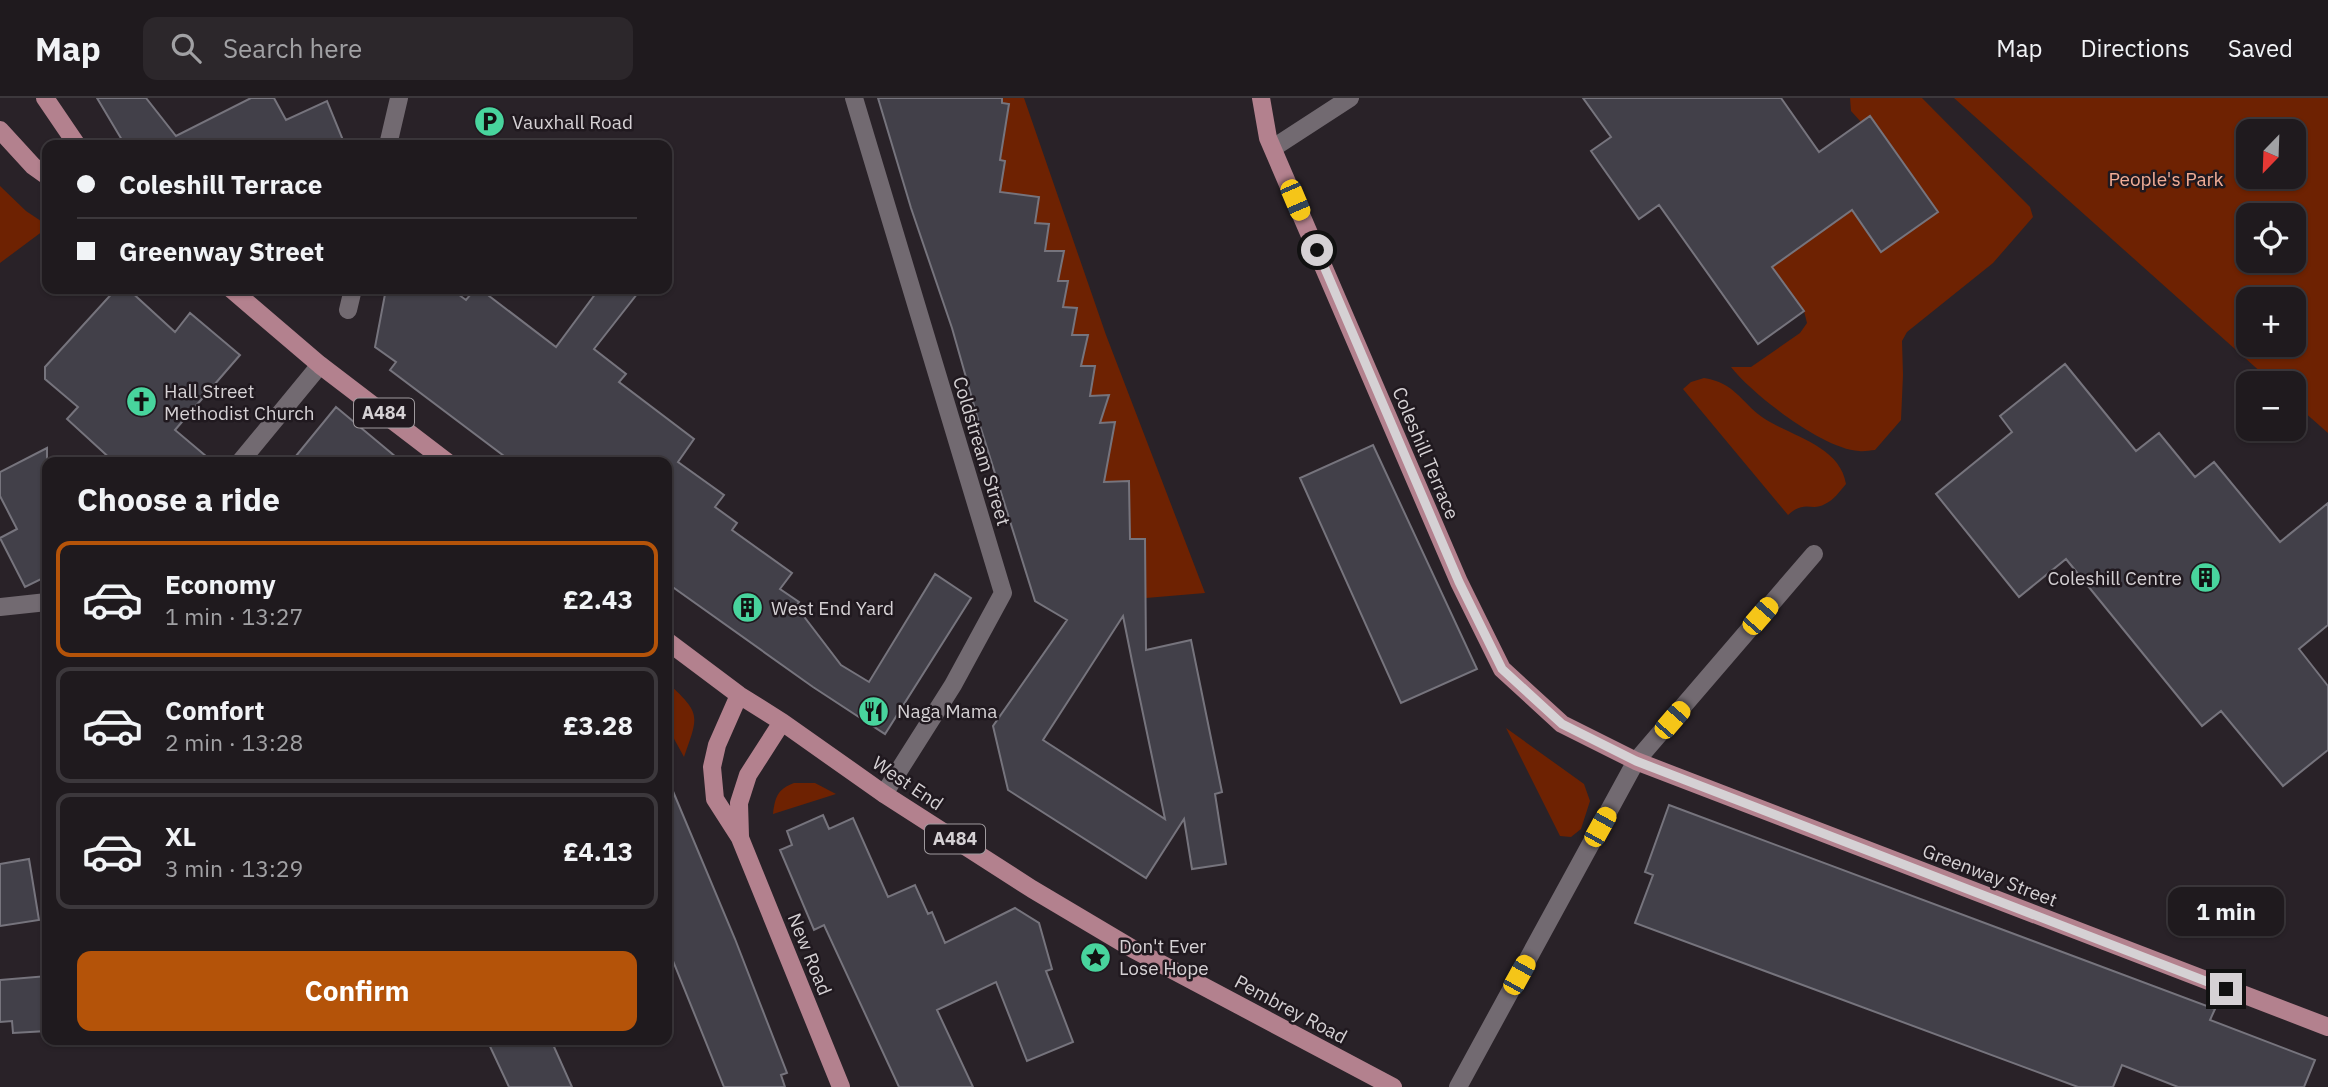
<!DOCTYPE html>
<meta charset="utf-8">
<style>
:root{--surface:#1f1a1e;--page:#2c272b;--text:#f1f3f6;--muted:#a1a1a4;--line:#3c383c;--accent:#b45309}
body{margin:0;font-family:"IBM Plex Sans",sans-serif;background:var(--page);color:var(--text);height:100vh;display:flex;flex-direction:column;font-size:26px;white-space:nowrap}
*{box-sizing:border-box;margin:0}
p{font-size:23px;color:var(--muted)}
.icon{flex:none;width:38px;height:38px;fill:none;stroke:currentColor;stroke-width:2;stroke-linecap:round;stroke-linejoin:round}
.map{position:relative;flex:1;overflow:hidden}
.side{position:absolute;left:42px;top:359px;width:630px;height:588px;display:flex;flex-direction:column;background:var(--surface);border-radius:14px;box-shadow:0 2px 5px #0004,0 0 0 2px var(--line)}
.side>*{flex:none}
.guide{position:absolute;left:42px;top:42px;width:630px;height:154px;border-radius:14px;box-shadow:0 2px 5px #0004,0 0 0 2px var(--line);display:grid;align-content:center;height:154px;padding:0 35px;background:var(--surface)}
.needle{width:46px;rotate:203deg}
.buttons{position:absolute;left:2236px;top:21px;display:grid;gap:14px}
.buttons a{display:grid;place-items:center;width:70px;height:70px;border-radius:14px;background:var(--surface);box-shadow:0 2px 5px #0004,0 0 0 2px var(--line);font-size:35px}
.end{position:absolute;width:32px;height:32px;margin:-16px;border:9px solid #d5d1d4;background:#111;box-shadow:0 0 0 4px #111}
.from{border-radius:50%}
.bubble{position:absolute;height:49px;border-radius:14px;background:var(--surface);box-shadow:0 2px 5px #0004,0 0 0 2px var(--line);font-size:23px;font-weight:700;line-height:49px;text-align:center}
.car{position:absolute;width:21px;height:42px;margin:-21px -10px;border-radius:9px;box-shadow:0 0 5px 2px #0007;background:linear-gradient(#f5c518 24%,#345 0 40%,#f5c518 0 76%,#345 0 86%,#f5c518 0)}
.guide b{display:flex;align-items:center;gap:24px;height:66px;font-size:26px}
.guide b+b{border-top:2px solid var(--line)}
.guide i{width:18px;height:18px;background:var(--text)}
ul{padding:0;list-style:none}
li{display:flex;align-items:center;gap:21px;height:116px;margin:0 14px 10px;padding:0 21px;border:4px solid var(--line);border-radius:14px}
li div{flex:1}
li b{display:block;font-size:26px}
li em{font-style:normal;font-weight:700}
li.current{border-color:var(--accent)}
li>.icon{width:63px;height:63px;stroke-width:1.5}
h2{padding:0 35px;font-size:32px;line-height:84px}
.button{display:flex;gap:14px;margin-top:auto;padding:14px 35px}
.button a{flex:1;height:80px;border-radius:14px;background:var(--accent);color:#fff;font-size:28px;font-weight:700;line-height:80px;text-align:center}
header{display:flex;align-items:center;gap:42px;box-sizing:border-box;height:98px;padding:0 35px;background:var(--surface);border-bottom:2px solid var(--line)}
header strong{font-size:33px}
nav{display:flex;gap:38px;margin-inline-start:auto;font-size:24px}
.search{width:490px;height:63px;background:var(--page);display:flex;align-items:center;gap:18px;box-sizing:border-box;padding:0 24px;border-radius:14px;color:var(--muted);font-size:26px}
.map>svg:first-child{display:block}
</style>
<header>
<strong>Map</strong>
<div class="search"><svg class="icon" aria-label="search" viewBox="0 0 24 24"><circle cx="10" cy="10" r="6"/><path d="M15 15l6 6"/></svg>Search here</div>
<nav><a>Map</a><a>Directions</a><a>Saved</a></nav>
</header>
<div class="map">
<svg width="2328" height="989" viewBox="0 0 2328 989">
<rect width="100%" height="100%" fill="#292228"/>
<path fill="#6e2202" fill-rule="evenodd" d="M 1002,0 L 1024,0 L 1106,237 L 1205,495 L 1146,500 L 1145,441 L 1130,441 L 1129,383 L 1099,384 L 1115,324 L 1100,325 L 1109,297 L 1090,298 L 1095,269 L 1081,268 L 1072,237 L 1077,210 L 1063,209 L 1068,184 L 1058,183 L 1064,153 L 1045,153 L 1049,126 L 1035,125 L 1039,99 L 1000,94 L 1005,63 L 1000,62 L 1009,7 L 1002,5 Z
M 1850,0 L 1922,0 L 2030,109 L 2033,119 L 1993,165 L 1907,234 L 1902,243 L 1903,277 L 1901,322 L 1875,352 C 1870,352 1864,354 1859,353 C 1823,351 1753,297 1731,269 L 1751,269 L 1800,235 L 1807,225 L 1804,213 L 1772,169 L 1852,112 L 1937,114 L 1870,18 L 1861,24 L 1851,13 Z
M 1954,0 L 2328,0 L 2328,335 L 2294,305 L 2294,285 L 2273,285 ZM 2294,33 L 2294,79 L 2249,79 L 2249,33 ZM 2294,117 L 2294,163 L 2249,163 L 2249,117 ZM 2249,201 L 2294,201 L 2294,247 L 2249,247 Z
M 0,88 L 26,113 L 47,127 L 47,130 L 0,165 Z
M 1704,280 C 1735,285 1740,303 1762,319 C 1789,338 1840,347 1846,386 C 1840,393 1834,402 1825,406 C 1811,414 1806,401 1788,417 L 1683,291 L 1691,284 Z
M 667,584 C 701,616 699,616 684,659 L 667,628 Z
M 1506,630 L 1584,686 L 1590,703 L 1581,731 L 1571,739 L 1560,738 Z
M 794,685 L 815,685 L 836,696 L 773,716 C 775,700 777,691 794,685 Z"/>
<path fill="#424049" stroke="#76747d" stroke-width="2" fill-rule="evenodd" d="M 97,0 L 146,0 L 176,38 L 251,0 L 274,0 L 286,22 L 327,3 L 345,47 L 125,47 Z
M 878,0 L 1002,0 L 1002,5 L 1009,6 L 1000,62 L 1005,63 L 1000,94 L 1039,99 L 1035,125 L 1049,126 L 1045,153 L 1064,153 L 1058,183 L 1068,183 L 1063,209 L 1077,210 L 1072,237 L 1088,237 L 1081,268 L 1095,268 L 1090,298 L 1109,297 L 1100,325 L 1115,324 L 1104,384 L 1129,383 L 1130,441 L 1145,441 L 1146,552 L 1191,542 L 1222,694 L 1215,696 L 1226,766 L 1192,771 L 1184,721 L 1146,780 L 1008,692 L 993,628 L 1067,522 L 1035,503 L 977,318 L 952,230 L 911,110 ZM 1123,518 L 1132,563 L 1165,721 L 1043,642 Z
M 1583,0 L 1781,0 L 1819,54 L 1870,18 L 1938,114 L 1881,154 L 1852,112 L 1772,169 L 1804,213 L 1758,246 L 1659,107 L 1639,121 L 1591,53 L 1611,39 Z
M 116,191 L 128,191 L 175,234 L 190,215 L 240,257 L 175,332 L 213,364 L 114,364 L 67,321 L 78,309 L 45,281 L 45,269 Z
M 386,191 L 451,191 L 466,202 L 475,191 L 480,191 L 556,249 L 599,191 L 641,191 L 594,251 L 626,276 L 619,284 L 694,341 L 678,364 L 724,397 L 715,409 L 737,425 L 732,432 L 792,475 L 780,491 L 799,504 L 796,508 L 841,567 L 869,584 L 935,476 L 971,500 L 885,636 L 813,589 L 667,485 L 667,364 L 512,364 L 390,272 L 396,264 L 375,249 Z
M 2065,266 L 2136,353 L 2159,335 L 2195,379 L 2214,364 L 2280,444 L 2328,405 L 2328,527 L 2299,551 L 2328,588 L 2328,652 L 2283,688 L 2221,613 L 2202,628 L 2066,461 L 2019,499 L 1936,396 L 2012,334 L 2000,318 Z
M 336,309 L 402,364 L 291,364 Z
M 1373,347 L 1477,571 L 1401,605 L 1300,380 Z
M 47,350 L 47,492 L 41,481 L 25,489 L 0,440 L 17,431 L 0,398 L 0,374 Z
M 667,679 L 735,841 L 787,975 L 781,977 L 785,989 L 724,989 L 667,848 Z
M 1669,707 L 2215,911 L 2210,922 L 2315,962 L 2304,989 L 2178,989 L 2122,967 L 2113,989 L 2078,989 L 1635,825 L 1653,777 L 1645,774 Z
M 823,717 L 829,731 L 853,720 L 888,799 L 915,787 L 928,816 L 932,814 L 945,845 L 1015,810 L 1039,825 L 1052,871 L 1046,873 L 1073,944 L 1027,963 L 996,884 L 937,912 L 973,989 L 899,989 L 824,827 L 814,832 L 780,752 L 792,747 L 787,733 Z
M 29,761 L 39,822 L 0,828 L 0,766 Z
M 47,878 L 47,933 L 13,935 L 12,923 L 0,924 L 0,882 Z
M 487,942 L 551,942 L 572,989 L 509,989 Z"/>
<g fill="none" stroke-linecap="round" stroke-linejoin="round">
<path stroke="#726a71" stroke-width="18" d="M 854,0 L 1003,495 L 953,587 L 884,696
M 388,47 L 399,0
M 1273,50 L 1350,0
M 348,212 L 353,191
M 240,364 L 320,267
M 0,509 L 47,504
M 1458,989 L 1636,663 L 1814,456"/>
<path stroke="#b3818e" stroke-width="18" d="M 45,0 L 77,47
M 1261,0 L 1268,40 L 1459,484 L 1502,571 L 1562,626 L 1636,663 L 2328,929
M 0,32 L 33,68 L 47,78
M 231,191 L 320,267 L 447,364
M 667,543 L 739,597 L 782,624 L 884,696 L 1032,791 L 1133,851 L 1393,989
M 739,597 L 717,647 L 712,669 L 715,701 L 740,740 L 841,989
M 740,738 L 739,705 L 748,677 L 782,624"/>
</g>
<g fill="none" stroke-linecap="round" stroke-linejoin="round">
<path stroke="#d5d1d4" stroke-width="9" d="M 1317,152 L 1459,484 L 1502,571 L 1562,626 L 1636,663 L 2226,891"/>
</g>
<defs>
<symbol id="parking-disc" viewBox="-11 -11 22 22"><circle r="9.5" fill="#48d49d" stroke="#20191f"/><path d="M-3.5-5.5H1a3.5 3.5 0 0 1 0 7H-1V5.5H-3.5ZM-1-3.4V-.6H.8a1.4 1.4 0 0 0 0-2.8Z" fill="#111"/></symbol>
<symbol id="church-disc" viewBox="-11 -11 22 22"><circle r="9.5" fill="#48d49d" stroke="#20191f"/><path d="M-1.2-6h2.4v3.5h3.3v2.4h-3.3V6h-2.4V-.1h-3.3v-2.4h3.3Z" fill="#111"/></symbol>
<symbol id="building-disc" viewBox="-11 -11 22 22"><circle r="9.5" fill="#48d49d" stroke="#20191f"/><path d="M-4-6H4V6H1V3H-1V6H-4ZM-2.5-4.3h1.7v1.8h-1.7ZM.8-4.3h1.7v1.8H.8ZM-2.5-1h1.7V.8h-1.7ZM.8-1h1.7V.8H.8Z" fill="#111"/></symbol>
<symbol id="restaurant-disc" viewBox="-11 -11 22 22"><circle r="9.5" fill="#48d49d" stroke="#20191f"/><path d="M-5-6h1v4h1v-4h1v4h1v-4h1v5L-1.5 .5V6h-2V.5L-5-1ZM5-6V6H3V1.5H1.5Q1.5-4 5-6Z" fill="#111"/></symbol>
<symbol id="sight-disc" viewBox="-11 -11 22 22"><circle r="9.5" fill="#48d49d" stroke="#20191f"/><path d="M0-6L1.8-2.2L6-1.7L2.9 1.2L3.7 5.4L0 3.3L-3.7 5.4L-2.9 1.2L-6-1.7L-1.8-2.2Z" fill="#111"/></symbol>
</defs>
<g fill-rule="evenodd">
<use href="#parking-disc" x="472" y="6" width="35" height="35"/>
<use href="#church-disc" x="124" y="286" width="35" height="35"/>
<use href="#building-disc" x="2188" y="462" width="35" height="35"/>
<use href="#building-disc" x="730" y="492" width="35" height="35"/>
<use href="#restaurant-disc" x="856" y="596" width="35" height="35"/>
<use href="#sight-disc" x="1078" y="842" width="35" height="35"/>
</g>
<g text-anchor="middle" stroke-width="5" stroke-linejoin="round" paint-order="stroke">
<g fill="#20191f" stroke="#9f9a9e" stroke-width="2">
<rect x="354" y="300.5" width="60" height="29" rx="5"/>
<rect x="925" y="726.5" width="60" height="29" rx="5"/>
</g>
<g font-size="18" font-weight="bold" fill="#d5d1d4">
<text x="384" y="321">A484</text>
<text x="955" y="747">A484</text>
</g>
<g font-size="19" fill="#d5d1d4" stroke="#20191f" text-anchor="start">
<text x="512" y="31">Vauxhall Road</text>
<text x="164" y="300">Hall Street<tspan x="164" dy="22">Methodist Church</tspan></text>
<text x="2182" y="487" text-anchor="end">Coleshill Centre</text>
<text x="771" y="517">West End Yard</text>
<text x="897" y="620">Naga Mama</text>
<text x="1119" y="855">Don't Ever<tspan x="1119" dy="22">Lose Hope</tspan></text>
</g>
<g font-size="19" fill="#f2ad96" stroke="#20191f">
<text x="2166" y="88">People's Park</text>
</g>
<g font-size="19" fill="#d5d1d4" stroke="#20191f">
<text transform="translate(982 353) rotate(73)" y="7">Coldstream Street</text>
<text transform="translate(1426 355) rotate(67)" y="7">Coleshill Terrace</text>
<text transform="translate(908 685) rotate(34)" y="7">West End</text>
<text transform="translate(1990 777) rotate(21)" y="7">Greenway Street</text>
<text transform="translate(810 856) rotate(68)" y="7">New Road</text>
<text transform="translate(1291 911) rotate(28)" y="7">Pembrey Road</text>
</g>
</g>
</svg>
<div class="buttons">
<a><svg class="needle" viewBox="-14 -14 28 28"><path d="M0-13l5 13h-10z" fill="#e53935"/><path d="M0 13l5-13h-10z" fill="#a1a1a4"/></svg></a>
<a><svg class="icon" aria-label="locate" viewBox="0 0 24 24"><circle cx="12" cy="12" r="6"/><path d="M12 2v4M12 18v4M2 12h4M18 12h4"/></svg></a>
<a>+</a>
<a>−</a>
</div>
<i class="end from" style="left:1317px;top:152px"></i>
<i class="end" style="left:2226px;top:891px"></i>
<div class="bubble" style="left:2168px;top:789px;width:116px">1 min</div>
<i class="car" style="left:1295px;top:102px;rotate:157deg"></i>
<i class="car" style="left:1760px;top:518px;rotate:41deg"></i>
<i class="car" style="left:1672px;top:622px;rotate:41deg"></i>
<i class="car" style="left:1600px;top:729px;rotate:29deg"></i>
<i class="car" style="left:1519px;top:877px;rotate:29deg"></i>
<div class="guide">
<b><i class="from"></i>Coleshill Terrace</b>
<b><i></i>Greenway Street</b>
</div>
<section class="side">
<h2>Choose a ride</h2>
<ul>
<li class="current"><svg class="icon" aria-label="car" viewBox="0 0 24 24"><path d="M5 17H2v-5l4-1 3-4h7l3 4 3 1v5h-3M9 17h6M6 11h13"/><circle cx="7" cy="17" r="2"/><circle cx="17" cy="17" r="2"/></svg><div><b>Economy</b><p>1 min · 13:27</p></div><em>£2.43</em></li>
<li><svg class="icon" aria-label="car" viewBox="0 0 24 24"><path d="M5 17H2v-5l4-1 3-4h7l3 4 3 1v5h-3M9 17h6M6 11h13"/><circle cx="7" cy="17" r="2"/><circle cx="17" cy="17" r="2"/></svg><div><b>Comfort</b><p>2 min · 13:28</p></div><em>£3.28</em></li>
<li><svg class="icon" aria-label="car" viewBox="0 0 24 24"><path d="M5 17H2v-5l4-1 3-4h7l3 4 3 1v5h-3M9 17h6M6 11h13"/><circle cx="7" cy="17" r="2"/><circle cx="17" cy="17" r="2"/></svg><div><b>XL</b><p>3 min · 13:29</p></div><em>£4.13</em></li>
</ul>
<div class="button"><a>Confirm</a></div>
</section>
</div>
